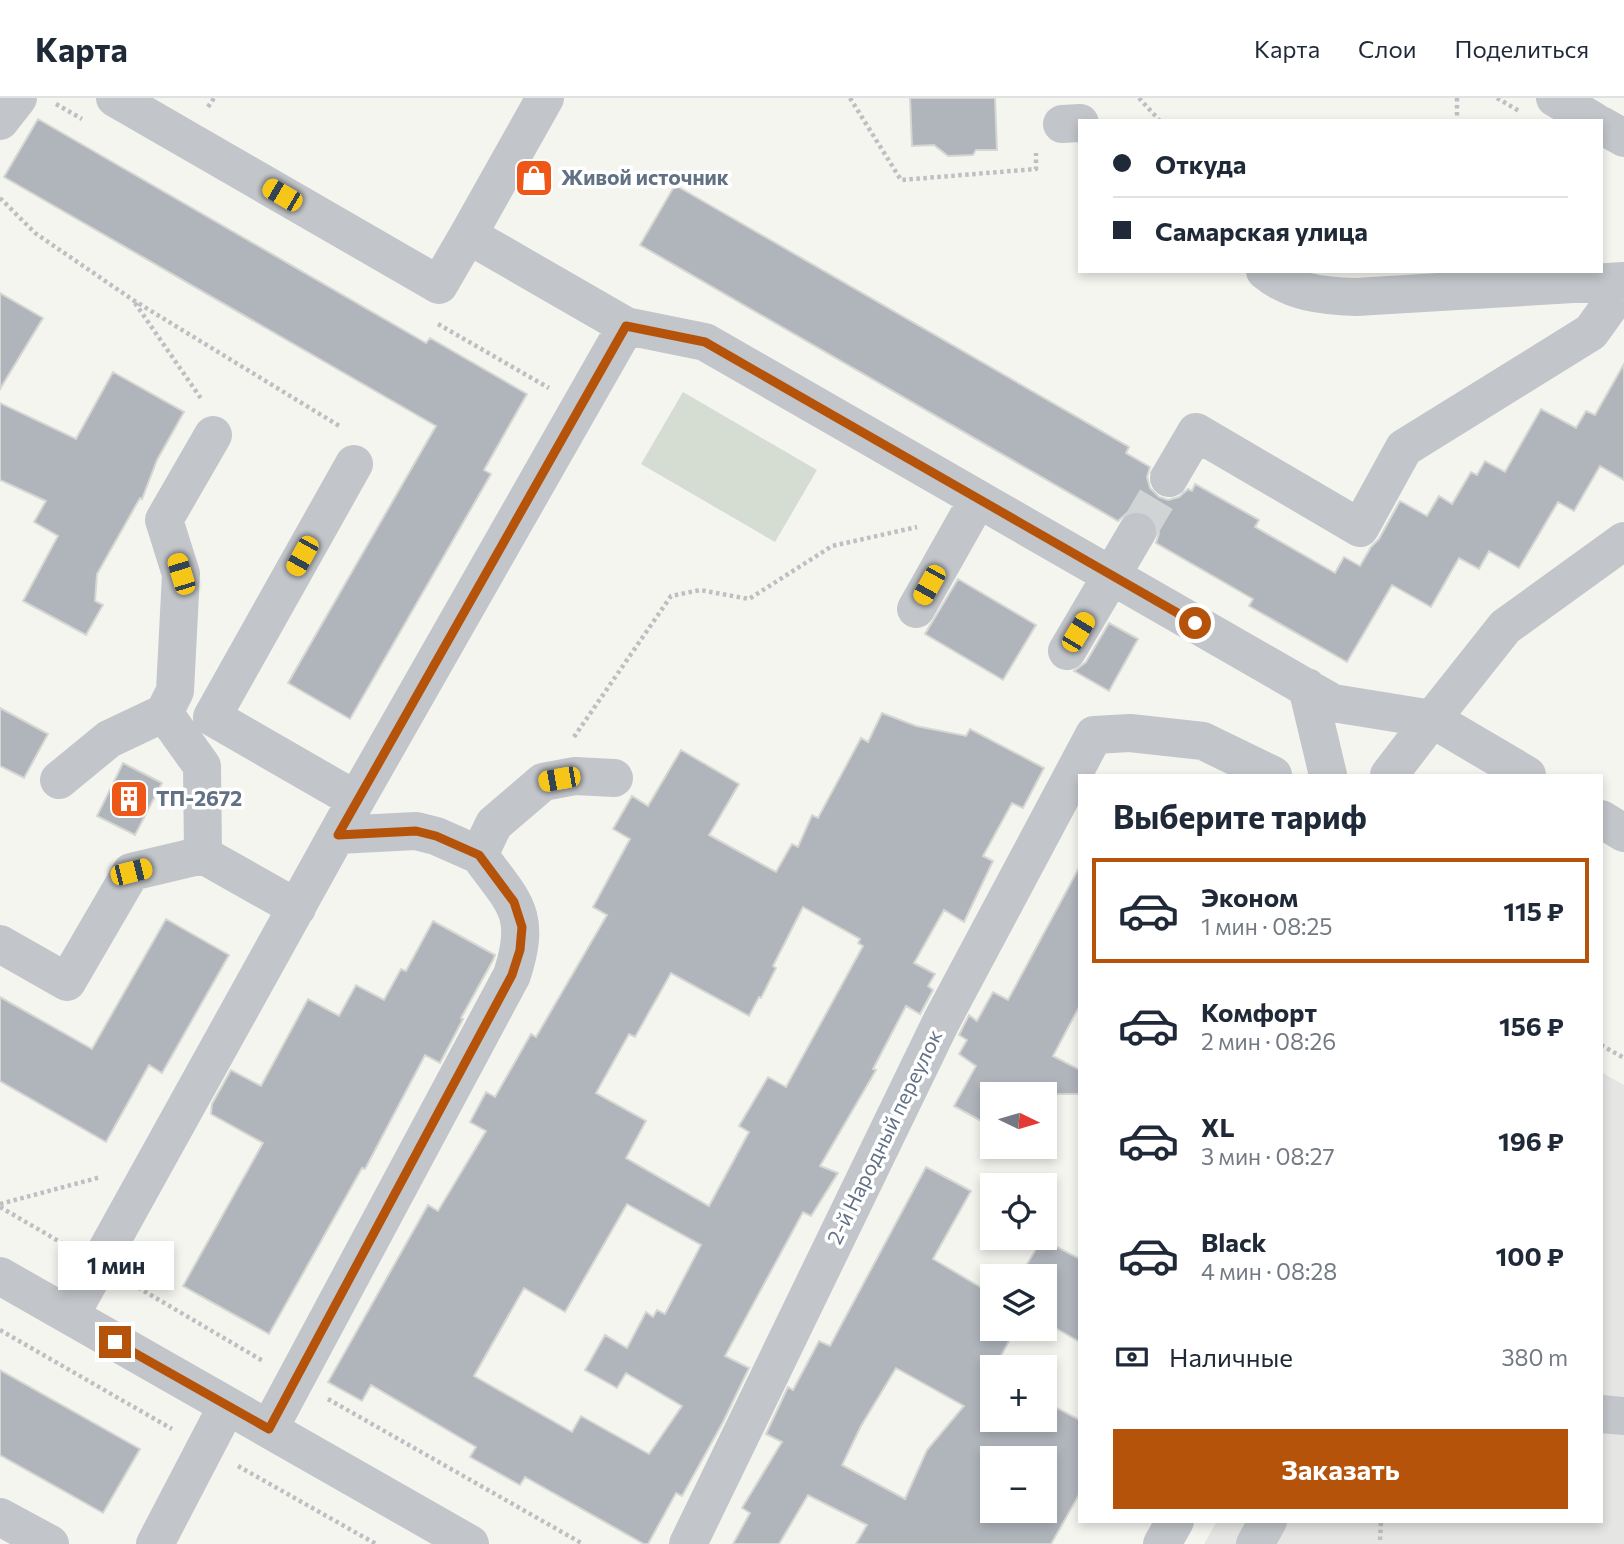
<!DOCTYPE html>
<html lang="ru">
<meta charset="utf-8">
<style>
:root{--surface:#fff;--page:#f6f6f7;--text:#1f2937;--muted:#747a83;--line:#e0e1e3;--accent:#b45309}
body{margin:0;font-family:Commissioner,sans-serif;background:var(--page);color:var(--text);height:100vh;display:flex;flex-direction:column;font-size:26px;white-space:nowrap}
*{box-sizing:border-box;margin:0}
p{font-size:23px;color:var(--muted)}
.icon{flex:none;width:38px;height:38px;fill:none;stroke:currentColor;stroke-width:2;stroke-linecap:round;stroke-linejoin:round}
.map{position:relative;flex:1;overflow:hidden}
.details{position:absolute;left:1078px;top:676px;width:525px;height:749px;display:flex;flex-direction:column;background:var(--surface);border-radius:0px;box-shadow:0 4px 10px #0003}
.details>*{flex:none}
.hud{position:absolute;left:1078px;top:21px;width:525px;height:154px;border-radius:0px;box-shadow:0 4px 10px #0003;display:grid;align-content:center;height:154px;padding:0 35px;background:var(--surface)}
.needle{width:46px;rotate:95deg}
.buttons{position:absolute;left:980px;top:984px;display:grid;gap:14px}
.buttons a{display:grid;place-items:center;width:77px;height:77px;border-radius:0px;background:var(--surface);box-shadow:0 4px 10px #0003;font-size:35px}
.end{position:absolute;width:32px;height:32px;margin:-16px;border:9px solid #b45309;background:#fff;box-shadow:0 0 0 4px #fff}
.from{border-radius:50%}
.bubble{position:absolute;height:49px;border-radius:0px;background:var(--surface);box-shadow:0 4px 10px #0003;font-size:23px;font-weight:700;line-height:49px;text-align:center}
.car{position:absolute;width:21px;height:42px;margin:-21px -10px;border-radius:9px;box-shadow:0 0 5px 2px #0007;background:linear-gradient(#f5c518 24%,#345 0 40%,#f5c518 0 76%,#345 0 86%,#f5c518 0)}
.hud b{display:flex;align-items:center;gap:24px;height:66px;font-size:26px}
.hud b+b{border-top:2px solid var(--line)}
.hud i{width:18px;height:18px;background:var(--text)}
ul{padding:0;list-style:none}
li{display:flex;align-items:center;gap:21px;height:105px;margin:0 14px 10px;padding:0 21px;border:4px solid transparent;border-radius:0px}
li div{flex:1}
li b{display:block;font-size:26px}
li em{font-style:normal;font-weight:700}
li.on{border-color:var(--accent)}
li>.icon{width:63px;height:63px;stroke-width:1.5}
h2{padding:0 35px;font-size:32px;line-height:84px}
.pay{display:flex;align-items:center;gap:18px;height:77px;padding:0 35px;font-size:26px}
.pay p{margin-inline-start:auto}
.button{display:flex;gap:14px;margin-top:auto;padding:14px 35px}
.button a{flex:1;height:80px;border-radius:0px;background:var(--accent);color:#fff;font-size:28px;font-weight:700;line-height:80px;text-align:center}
header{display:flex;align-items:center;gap:42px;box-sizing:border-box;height:98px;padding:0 35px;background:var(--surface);border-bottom:2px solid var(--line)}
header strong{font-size:33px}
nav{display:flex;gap:38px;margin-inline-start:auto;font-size:24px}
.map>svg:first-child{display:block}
</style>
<header>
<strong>Карта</strong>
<nav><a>Карта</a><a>Слои</a><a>Поделиться</a></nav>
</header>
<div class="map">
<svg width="1624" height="1446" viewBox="0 0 1624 1446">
<rect width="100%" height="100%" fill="#f5f5f0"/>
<path fill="#e5e6e4" d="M 1601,974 L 1624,987 L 1624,1446 L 1204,1446 L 1217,1423 L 1601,1423 Z"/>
<path fill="#d5dcd1" d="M 683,294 L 817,372 L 775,444 L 641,366 Z"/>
<path fill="#afb5bb" stroke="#d6d6d3" stroke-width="2" fill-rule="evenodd" d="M 910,0 L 995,0 L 997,52 L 976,52 L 973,57 L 948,58 L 934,47 L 912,48 Z
M 38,21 L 426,245 L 430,240 L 527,296 L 484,372 L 491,376 L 350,621 L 288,585 L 436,328 L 4,79 Z
M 675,87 L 1129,349 L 1126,355 L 1150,369 L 1147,379 L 1150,390 L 1159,399 L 1168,402 L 1179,399 L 1188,391 L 1192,393 L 1195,386 L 1259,422 L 1255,429 L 1335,475 L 1344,459 L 1360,468 L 1371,449 L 1379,441 L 1400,403 L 1427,418 L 1439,398 L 1452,406 L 1471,374 L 1477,377 L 1485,363 L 1505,374 L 1541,311 L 1576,330 L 1586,313 L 1595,317 L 1624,266 L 1624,382 L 1600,368 L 1574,413 L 1558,404 L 1519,470 L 1489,453 L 1479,471 L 1459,460 L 1431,509 L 1392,487 L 1347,564 L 1249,508 L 1253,501 L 1156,445 L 1159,435 L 1156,424 L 1147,415 L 1138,412 L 1127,415 L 1118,423 L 640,147 Z
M 0,195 L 43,220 L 0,291 Z
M 113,274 L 184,314 L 157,362 L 142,401 L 140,400 L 97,476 L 95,503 L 103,507 L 86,537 L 23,503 L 58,438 L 34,424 L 46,403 L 0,382 L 0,305 L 76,341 Z
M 958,481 L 1036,527 L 1003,582 L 925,536 Z
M 1109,525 L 1138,541 L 1109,593 L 1074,573 L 1086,564 Z
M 0,610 L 48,636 L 24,680 L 0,668 Z
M 882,615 L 916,628 L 966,638 L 970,631 L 1044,670 L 1023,710 L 1012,705 L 983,758 L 993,763 L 964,824 L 944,812 L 914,865 L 935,876 L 928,888 L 933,892 L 920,916 L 906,908 L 873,971 L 876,972 L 820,1068 L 838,1075 L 811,1118 L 803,1114 L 725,1258 L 749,1270 L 723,1324 L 682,1398 L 676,1395 L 648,1446 L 644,1446 L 525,1379 L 520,1387 L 470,1359 L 476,1349 L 371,1287 L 362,1303 L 328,1284 L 428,1107 L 438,1113 L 486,1033 L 470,1024 L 486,994 L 495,999 L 531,936 L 536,939 L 607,817 L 593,809 L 630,741 L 613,731 L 632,698 L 648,708 L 681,652 L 739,686 L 709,737 L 776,774 L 792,746 L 798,749 L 812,717 L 818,720 L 861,640 L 868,644 ZM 803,809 L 860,841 L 858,845 L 863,848 L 786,989 L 768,979 L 739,1028 L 749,1034 L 709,1108 L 626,1060 L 646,1023 L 596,995 L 629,936 L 635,939 L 671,875 L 749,918 L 759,899 L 761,900 L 776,870 L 773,868 ZM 627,1106 L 701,1147 L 665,1216 L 657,1212 L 653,1219 L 646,1214 L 627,1250 L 605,1237 L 585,1272 L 617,1290 L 626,1275 L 682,1308 L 649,1356 L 581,1318 L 572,1334 L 474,1278 L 524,1190 L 565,1214 Z
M 123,665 L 162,685 L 135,737 L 97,718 Z
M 1080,768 L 1080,907 L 1053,958 L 1080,972 L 1080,996 L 992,996 L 992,1029 L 954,1008 L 976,968 L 959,956 L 967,942 L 959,937 L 969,917 L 977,923 L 993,894 L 1008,902 Z
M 166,821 L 229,857 L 162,975 L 149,967 L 106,1044 L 0,983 L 0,899 L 92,951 Z
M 433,823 L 495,857 L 493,862 L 461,920 L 463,921 L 440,965 L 425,957 L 365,1071 L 362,1070 L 269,1236 L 183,1188 L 263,1045 L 211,1016 L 212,1006 L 231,972 L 261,988 L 308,901 L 339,918 L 356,887 L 384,902 L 401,871 L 406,873 Z
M 926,1069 L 971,1093 L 933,1161 L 992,1196 L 992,1230 L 1016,1230 L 995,1269 L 992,1269 L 992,1321 L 1051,1321 L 1057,1310 L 1080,1322 L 1080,1395 L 1051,1446 L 856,1446 L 867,1427 L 808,1397 L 779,1446 L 733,1446 L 750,1415 L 742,1410 L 782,1344 L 766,1336 L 788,1289 L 793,1292 L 819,1243 L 830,1248 ZM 896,1270 L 964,1308 L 927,1352 L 905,1401 L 842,1367 L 861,1328 ZM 992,1360 L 1045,1360 L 1045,1412 L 992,1412 Z
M 1042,1141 L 1080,1161 L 1080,1244 L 1045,1224 L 1045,1178 L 1020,1178 Z
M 0,1272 L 140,1351 L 103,1415 L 0,1357 Z"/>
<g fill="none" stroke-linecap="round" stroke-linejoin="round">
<path stroke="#d0d4d5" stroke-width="38" stroke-dasharray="38 19" stroke-linecap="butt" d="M 1137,434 L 1169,380"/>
<path stroke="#bebfc2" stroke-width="4.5" stroke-dasharray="3.5 3.5" stroke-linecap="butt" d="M 850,0 L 901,82 L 1036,71 L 1036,55
M 1139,0 L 1160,23
M 1457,0 L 1457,23
M 1497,0 L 1519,13
M 56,6 L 82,21
M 208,9 L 214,0
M 0,100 L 35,135 L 133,202 L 341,329
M 135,205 L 202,302
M 438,226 L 549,290
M 574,639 L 671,498 L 700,492 L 749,501 L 832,448 L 917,429
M 1601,947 L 1624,960
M 0,1106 L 101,1079
M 0,1109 L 67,1148
M 132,1186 L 263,1263
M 0,1232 L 172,1331
M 328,1301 L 583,1446
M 238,1368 L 376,1446
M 1380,1442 L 1381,1423"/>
<path stroke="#c2c5c9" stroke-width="38" d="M 115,0 L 439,187 L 468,137
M 1555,0 L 1594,23
M 0,23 L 18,0
M 1062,26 L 1080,25
M 1601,27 L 1624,40
M 1265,173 C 1292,195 1323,198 1356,199 L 1624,183
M 626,228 L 705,244 L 1333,605 L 1432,621 L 1505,529 L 1624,443
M 354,366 L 212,619 L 356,702
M 1169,380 L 1196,334 L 1360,430 L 1404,350 L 1591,234 L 1624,188
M 916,511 L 978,401
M 1067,553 L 1137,434
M 1307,589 L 1328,677
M 164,615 L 202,668 L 203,757
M 1389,677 L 1432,621 L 1527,677
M 59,682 L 109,641 L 164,615 L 175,593 L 181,476 L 164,422 L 213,337
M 1601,721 L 1624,735
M 338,737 L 416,733 L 436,738 L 479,757
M 0,846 L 67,884 L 131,774 L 203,757 L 297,810
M 0,1178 L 470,1446
M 70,1218 L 356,702 L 626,228 L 468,137 L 545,0
M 1601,1316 L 1624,1318
M 269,1331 L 512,877 C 532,815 514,805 479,757 L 494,726 L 543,684 L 575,678 L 614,680
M 0,1419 L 50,1446
M 155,1446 L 227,1308
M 688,1446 L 941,924 L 1094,637 L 1130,635 L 1203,643 L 1273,677
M 1162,1446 L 1175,1423
M 1255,1446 L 1268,1423"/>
</g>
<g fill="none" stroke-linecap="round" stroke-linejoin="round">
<path stroke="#b45309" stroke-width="9" d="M 115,1244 L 269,1331 L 512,877 L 520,852 L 522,829 L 514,804 L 479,757 L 436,738 L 416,733 L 338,737 L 626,228 L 705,244 L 1195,525"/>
</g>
<defs>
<symbol id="shop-square" viewBox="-11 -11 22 22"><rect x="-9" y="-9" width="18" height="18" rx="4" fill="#ee5717" stroke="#fff"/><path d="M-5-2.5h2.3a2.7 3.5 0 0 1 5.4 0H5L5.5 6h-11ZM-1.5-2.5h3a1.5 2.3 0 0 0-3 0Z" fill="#fff"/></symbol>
<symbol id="building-square" viewBox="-11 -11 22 22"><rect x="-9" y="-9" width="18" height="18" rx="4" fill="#ee5717" stroke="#fff"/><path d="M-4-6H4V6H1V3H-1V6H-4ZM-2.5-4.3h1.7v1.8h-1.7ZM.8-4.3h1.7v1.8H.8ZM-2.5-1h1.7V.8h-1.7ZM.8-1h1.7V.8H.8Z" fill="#fff"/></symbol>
</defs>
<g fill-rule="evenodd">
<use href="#shop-square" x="512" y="58" width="44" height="44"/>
<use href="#building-square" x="107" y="679" width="44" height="44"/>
</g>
<g text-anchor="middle" stroke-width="7" stroke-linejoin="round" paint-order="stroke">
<g font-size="21" font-weight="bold" fill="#627284" stroke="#fff" text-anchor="start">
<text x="561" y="87">Живой источник</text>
<text x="156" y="708">ТП-2672</text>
</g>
<g font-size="21" fill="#627284" stroke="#fff">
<text transform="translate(885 1039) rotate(-64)" y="7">2-й Народный переулок</text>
</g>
</g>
</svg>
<div class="buttons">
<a><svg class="needle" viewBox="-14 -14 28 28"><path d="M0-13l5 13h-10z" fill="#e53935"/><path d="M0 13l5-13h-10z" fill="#747a83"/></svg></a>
<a><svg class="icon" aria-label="locate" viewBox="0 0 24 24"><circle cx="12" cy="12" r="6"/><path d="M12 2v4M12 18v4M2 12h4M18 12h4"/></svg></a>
<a><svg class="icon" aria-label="layers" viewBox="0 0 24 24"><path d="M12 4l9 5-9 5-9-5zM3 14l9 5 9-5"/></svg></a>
<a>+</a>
<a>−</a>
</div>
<i class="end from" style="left:1195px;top:525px"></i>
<i class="end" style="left:115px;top:1244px"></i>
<div class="bubble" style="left:58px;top:1143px;width:116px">1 мин</div>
<i class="car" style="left:282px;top:97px;rotate:300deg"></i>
<i class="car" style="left:302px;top:458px;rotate:209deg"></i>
<i class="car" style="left:181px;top:476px;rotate:343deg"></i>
<i class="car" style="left:929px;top:487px;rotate:209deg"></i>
<i class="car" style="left:1078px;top:534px;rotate:31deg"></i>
<i class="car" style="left:559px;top:681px;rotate:260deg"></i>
<i class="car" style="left:131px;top:774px;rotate:76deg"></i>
<div class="hud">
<b><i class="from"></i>Откуда</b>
<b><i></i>Самарская улица</b>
</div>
<section class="details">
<h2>Выберите тариф</h2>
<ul>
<li class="on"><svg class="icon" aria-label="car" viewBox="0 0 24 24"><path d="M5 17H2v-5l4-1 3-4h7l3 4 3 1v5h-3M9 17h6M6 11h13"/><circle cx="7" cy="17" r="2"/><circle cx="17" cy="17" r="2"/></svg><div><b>Эконом</b><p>1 мин · 08:25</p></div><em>115 ₽</em></li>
<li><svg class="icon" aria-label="car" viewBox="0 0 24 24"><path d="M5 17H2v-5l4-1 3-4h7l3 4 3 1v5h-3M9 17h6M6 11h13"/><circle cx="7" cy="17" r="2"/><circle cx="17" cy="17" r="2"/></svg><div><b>Комфорт</b><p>2 мин · 08:26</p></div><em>156 ₽</em></li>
<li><svg class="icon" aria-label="car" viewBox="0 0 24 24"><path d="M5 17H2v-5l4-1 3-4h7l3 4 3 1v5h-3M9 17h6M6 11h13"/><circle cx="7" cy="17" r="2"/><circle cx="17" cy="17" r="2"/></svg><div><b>XL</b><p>3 мин · 08:27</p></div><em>196 ₽</em></li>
<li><svg class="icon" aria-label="car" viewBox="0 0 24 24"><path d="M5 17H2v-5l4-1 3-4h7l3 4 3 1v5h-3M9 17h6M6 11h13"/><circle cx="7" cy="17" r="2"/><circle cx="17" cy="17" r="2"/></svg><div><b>Black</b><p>4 мин · 08:28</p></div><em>100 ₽</em></li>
</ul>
<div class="pay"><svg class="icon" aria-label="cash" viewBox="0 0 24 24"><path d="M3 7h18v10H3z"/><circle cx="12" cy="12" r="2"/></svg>Наличные<p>380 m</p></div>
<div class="button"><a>Заказать</a></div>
</section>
</div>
